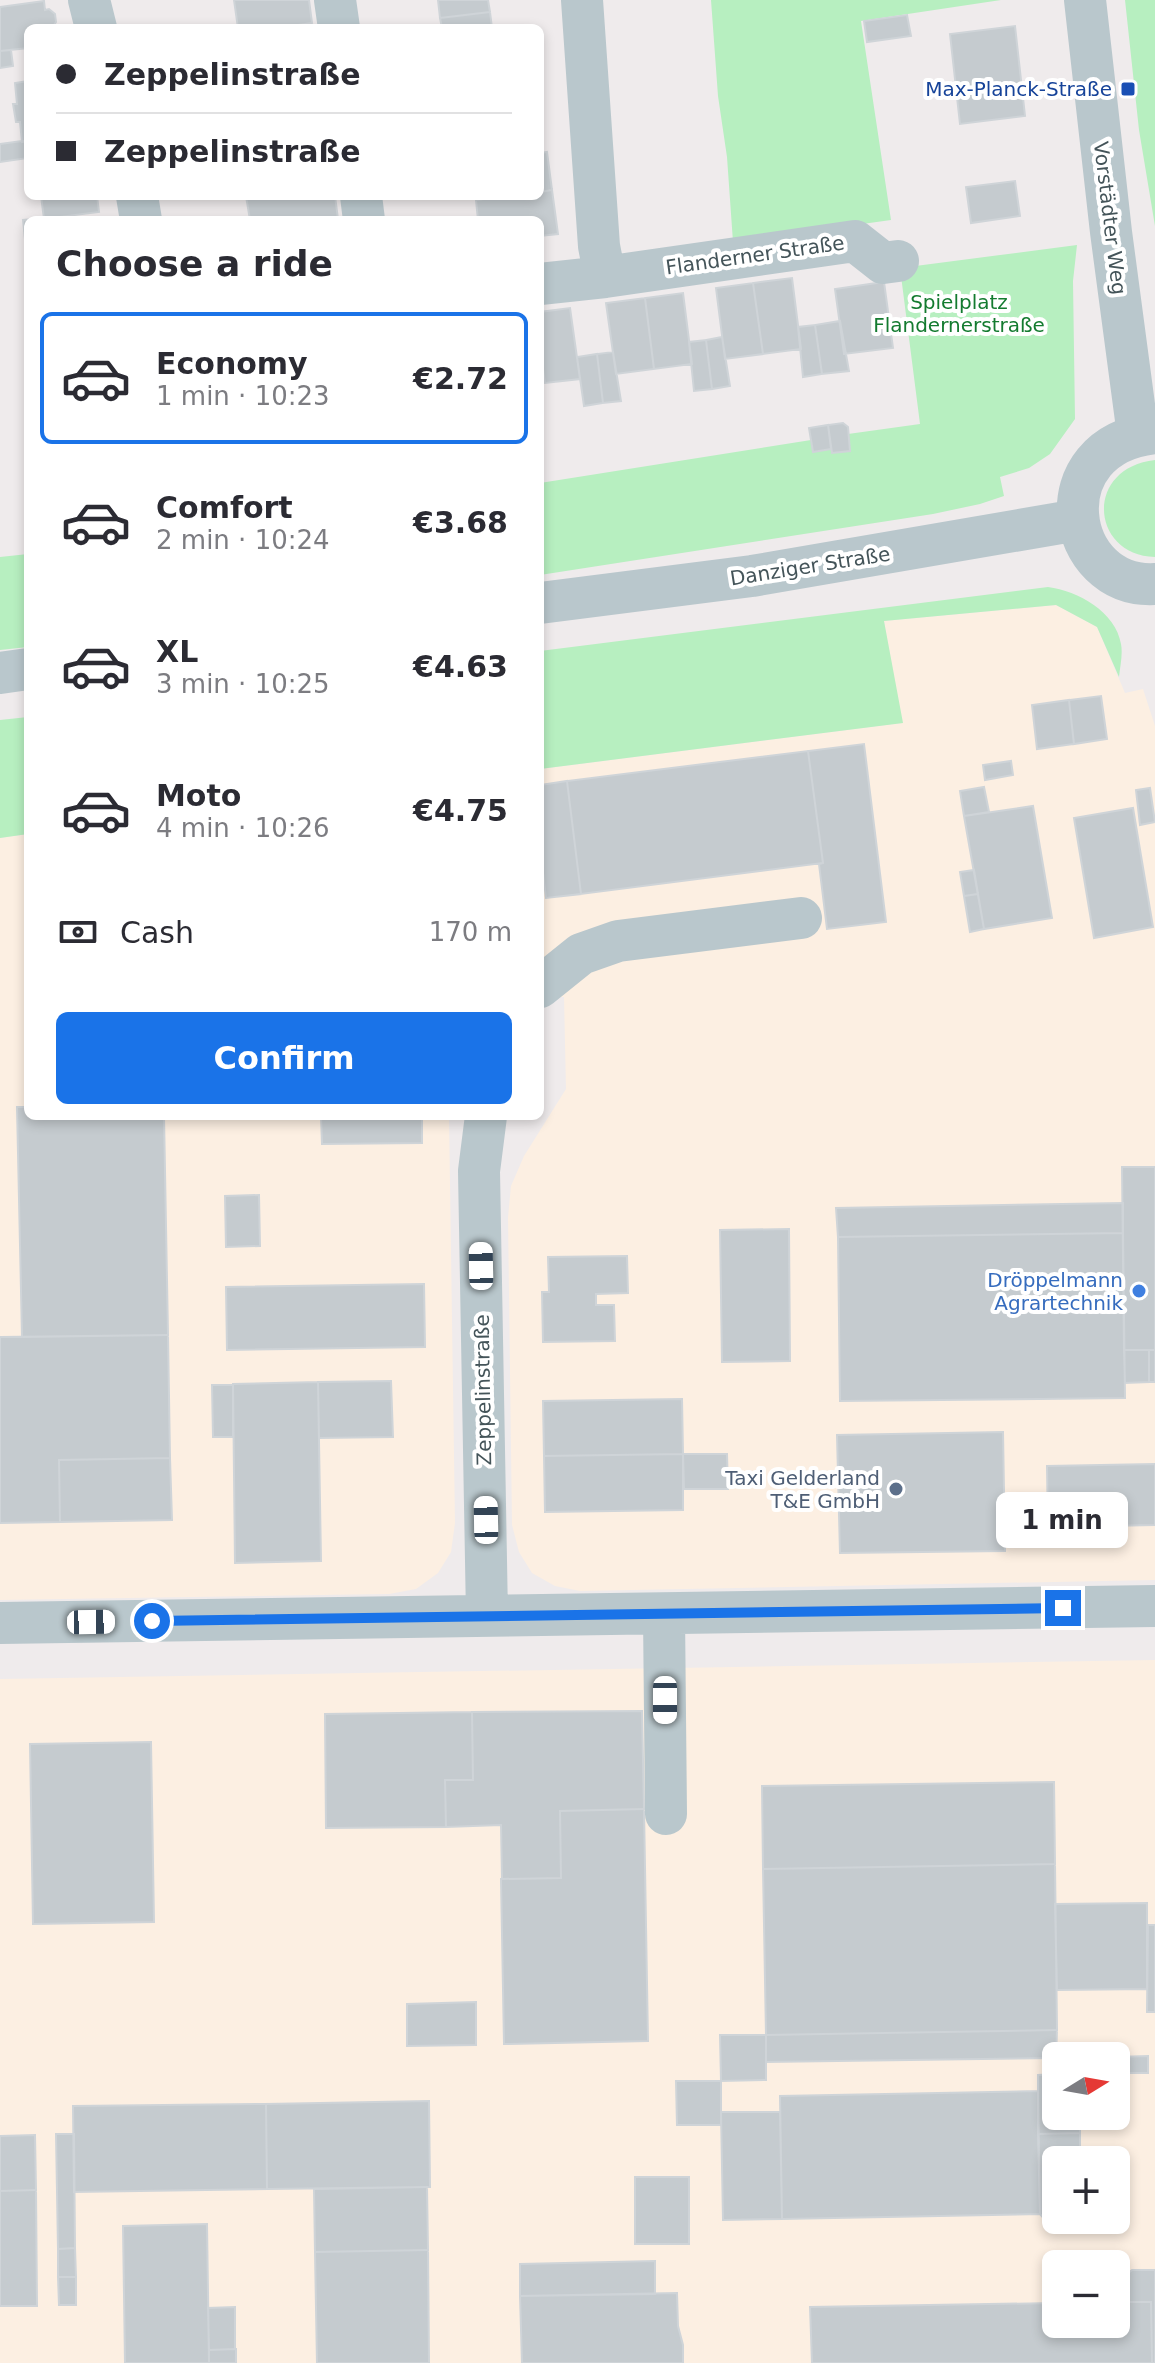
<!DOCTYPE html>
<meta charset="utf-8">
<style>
:root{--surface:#fff;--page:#f2f2f3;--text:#2b2b33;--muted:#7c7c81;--line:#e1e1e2;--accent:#1a73e8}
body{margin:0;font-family:"DejaVu Sans",sans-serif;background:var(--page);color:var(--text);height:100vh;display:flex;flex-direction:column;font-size:30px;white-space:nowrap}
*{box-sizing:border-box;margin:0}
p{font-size:26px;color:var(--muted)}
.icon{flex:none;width:44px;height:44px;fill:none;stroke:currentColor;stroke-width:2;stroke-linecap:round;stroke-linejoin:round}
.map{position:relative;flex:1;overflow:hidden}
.details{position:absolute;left:24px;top:216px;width:520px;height:904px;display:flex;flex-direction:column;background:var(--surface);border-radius:12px;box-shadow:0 4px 12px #0003}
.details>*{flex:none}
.banner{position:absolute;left:24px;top:24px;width:520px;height:176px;border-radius:12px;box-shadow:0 4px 12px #0003;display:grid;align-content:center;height:176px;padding:0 32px;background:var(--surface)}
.needle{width:52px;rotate:79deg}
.fabs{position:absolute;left:1042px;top:2042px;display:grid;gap:16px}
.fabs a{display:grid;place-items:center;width:88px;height:88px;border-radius:12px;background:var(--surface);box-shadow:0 4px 12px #0003;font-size:40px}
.end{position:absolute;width:36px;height:36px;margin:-18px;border:10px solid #1a73e8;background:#fff;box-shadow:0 0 0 4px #fff}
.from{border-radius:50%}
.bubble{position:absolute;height:56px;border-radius:12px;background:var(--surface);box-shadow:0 4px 12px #0003;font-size:26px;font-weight:600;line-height:56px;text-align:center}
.car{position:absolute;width:24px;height:48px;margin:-24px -12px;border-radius:10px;box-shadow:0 0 6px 2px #0007;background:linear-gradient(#fff 24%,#345 0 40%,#fff 0 76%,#345 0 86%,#fff 0)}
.banner b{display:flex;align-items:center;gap:28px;height:76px;font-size:30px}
.banner b+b{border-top:2px solid var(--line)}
.banner i{width:20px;height:20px;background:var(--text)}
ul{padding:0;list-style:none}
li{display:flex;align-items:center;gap:24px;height:132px;margin:0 16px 12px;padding:0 16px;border:4px solid transparent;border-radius:12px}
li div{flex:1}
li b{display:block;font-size:30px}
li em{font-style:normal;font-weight:600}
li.current{border-color:var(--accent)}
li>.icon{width:72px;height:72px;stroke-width:1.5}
h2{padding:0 32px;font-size:36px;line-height:96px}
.pay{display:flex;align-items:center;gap:20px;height:88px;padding:0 32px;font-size:30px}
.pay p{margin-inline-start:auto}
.button{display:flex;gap:16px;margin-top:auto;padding:16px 32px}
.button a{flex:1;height:92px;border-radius:12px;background:var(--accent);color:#fff;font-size:32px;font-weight:600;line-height:92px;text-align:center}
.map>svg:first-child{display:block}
</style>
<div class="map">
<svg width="1155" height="2363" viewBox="0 0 1155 2363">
<rect width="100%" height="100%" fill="#efebec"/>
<path fill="#fcefe2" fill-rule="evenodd" d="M 1056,605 L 1097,627 L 1125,693 L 1143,689 L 1155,726 L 1155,1580 L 580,1591 L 555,1586 L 532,1573 L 519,1552 L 512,1525 L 508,1217 L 511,1186 L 524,1156 L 566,1089 L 564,997 L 540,997 L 540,769 L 902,723 L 884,621 Z
M 28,834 L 28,1116 L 449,1116 L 455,1523 L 451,1552 L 438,1573 L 416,1589 L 389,1594 L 0,1600 L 0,838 Z
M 1155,1660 L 1155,2363 L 0,2363 L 0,1679 ZM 1056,2056 L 1116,2056 L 1116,2116 L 1056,2116 ZM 1056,2160 L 1116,2160 L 1116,2220 L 1056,2220 ZM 1056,2264 L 1116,2264 L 1116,2324 L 1056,2324 Z"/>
<path fill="#b7efc0" d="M 711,0 L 1001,0 L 861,21 L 891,220 L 733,242 L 727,157 L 718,96 Z
M 1125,0 L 1155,0 L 1155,226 L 1139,130 Z
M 1077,245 L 1073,281 L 1075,419 L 1050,454 L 1029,468 L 1000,477 L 1004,496 L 980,504 L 933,514 L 540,575 L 540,483 L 811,440 L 813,452 L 831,449 L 832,453 L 850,451 L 848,434 L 920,424 L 900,268 Z
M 1155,460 L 1155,557 C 1090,555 1084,468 1155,460 Z
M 28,554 L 28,647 L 0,650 L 0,557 Z
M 1048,587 C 1078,591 1116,612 1121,644 C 1123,654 1120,667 1119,677 L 1097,627 L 1056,605 L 884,621 L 903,723 L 540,769 L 540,651 Z
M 28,717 L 28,834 L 0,838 L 0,720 Z"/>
<path fill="#c5cbcf" stroke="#cfd4d8" stroke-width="2" d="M 234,0 L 309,0 L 312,23 L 277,28 L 238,28 Z
M 438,0 L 488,0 L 490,12 L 440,18 Z
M 44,1 L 45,10 L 49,9 L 55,14 L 56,22 L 52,28 L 28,28 L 28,48 L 0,51 L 0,7 Z
M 490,12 L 492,28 L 442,28 L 440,18 Z
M 907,15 L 911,36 L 867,42 L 864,21 Z
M 1015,26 L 1025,116 L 960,124 L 950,34 Z
M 11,50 L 13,66 L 0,68 L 0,51 Z
M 28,81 L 28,141 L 22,142 L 20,122 L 16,122 L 13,104 L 17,104 L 15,83 Z
M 22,141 L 28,141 L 28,158 L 0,162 L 0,144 Z
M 547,152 L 552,190 L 540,192 L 540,153 Z
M 1015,181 L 1020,216 L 971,223 L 966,187 Z
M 552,190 L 558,234 L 540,236 L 540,220 L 478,220 L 476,200 L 508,196 L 540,196 L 540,192 Z
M 41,196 L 97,196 L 99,212 L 44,219 Z
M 246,196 L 335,196 L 338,219 L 250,220 Z
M 72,216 L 72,220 L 28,220 L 28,239 L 25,239 L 23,220 Z
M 792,278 L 801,349 L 763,354 L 753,283 Z
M 884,282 L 893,348 L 844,354 L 835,289 Z
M 753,283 L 763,354 L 725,359 L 716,288 Z
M 683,293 L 692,364 L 654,369 L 645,298 Z
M 645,298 L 654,369 L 616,374 L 606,303 Z
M 570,308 L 580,379 L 545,383 L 540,348 L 540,312 Z
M 840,321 L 849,371 L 822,374 L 815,325 Z
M 815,325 L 822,374 L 803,377 L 798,327 Z
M 722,337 L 730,386 L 712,389 L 706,340 Z
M 706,340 L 712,389 L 694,391 L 689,342 Z
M 613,352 L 621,401 L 603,403 L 597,354 Z
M 597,354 L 603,403 L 584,406 L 577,357 Z
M 843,423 L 848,427 L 850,451 L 832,453 L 828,425 Z
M 828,425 L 831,449 L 813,452 L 809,428 Z
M 1101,696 L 1107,739 L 1074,744 L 1069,700 Z
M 1069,700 L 1074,744 L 1037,749 L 1032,705 Z
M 864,744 L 886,922 L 827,929 L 819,864 L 823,863 L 808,751 Z
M 808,751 L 823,863 L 581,894 L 567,781 Z
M 1011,761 L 1013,775 L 985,780 L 983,765 Z
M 567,781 L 581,894 L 546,898 L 540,848 L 540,785 Z
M 984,787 L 989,812 L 964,816 L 960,791 Z
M 1150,788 L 1155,822 L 1140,825 L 1136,790 Z
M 1033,806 L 1052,918 L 984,929 L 964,816 Z
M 1133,808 L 1153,927 L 1094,938 L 1074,818 Z
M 974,870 L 978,894 L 964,896 L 960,872 Z
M 978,894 L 984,929 L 970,932 L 964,896 Z
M 17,1107 L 28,1107 L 28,1116 L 164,1116 L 168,1335 L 22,1337 Z
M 321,1116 L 422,1116 L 422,1143 L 322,1144 Z
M 1122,1167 L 1155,1167 L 1155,1350 L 1124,1350 Z
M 259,1195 L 260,1246 L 226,1247 L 225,1196 Z
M 1123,1203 L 1123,1233 L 838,1237 L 836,1208 Z
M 789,1229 L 790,1361 L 722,1362 L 720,1230 Z
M 1123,1233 L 1125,1398 L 840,1401 L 838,1237 Z
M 627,1256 L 628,1293 L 596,1294 L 596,1305 L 614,1305 L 615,1341 L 543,1342 L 542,1292 L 549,1292 L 548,1257 Z
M 424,1284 L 425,1347 L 227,1350 L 226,1287 Z
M 168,1335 L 170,1458 L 59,1460 L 60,1522 L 0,1523 L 0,1337 Z
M 1124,1350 L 1149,1350 L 1149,1382 L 1125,1383 Z
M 1149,1350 L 1155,1350 L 1155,1382 L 1149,1382 Z
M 391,1381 L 393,1437 L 319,1438 L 318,1382 Z
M 318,1382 L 321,1561 L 235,1563 L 233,1384 Z
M 212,1385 L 233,1385 L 233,1437 L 213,1437 Z
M 682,1399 L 683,1454 L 544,1456 L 543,1401 Z
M 1003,1432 L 1005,1551 L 840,1553 L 837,1435 Z
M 683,1454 L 683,1510 L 545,1512 L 544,1456 Z
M 683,1454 L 727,1454 L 728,1489 L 684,1489 Z
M 170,1458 L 172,1520 L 60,1522 L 59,1460 Z
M 1155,1464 L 1155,1525 L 1105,1526 L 1105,1534 L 1085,1534 L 1085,1529 L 1048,1530 L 1047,1466 Z
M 642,1711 L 644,1809 L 560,1811 L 561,1878 L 502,1879 L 501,1825 L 446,1827 L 445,1780 L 473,1780 L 472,1712 Z
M 472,1712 L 473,1780 L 445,1780 L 446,1827 L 326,1828 L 325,1714 Z
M 151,1742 L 154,1922 L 33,1924 L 30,1744 Z
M 1054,1782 L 1055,1864 L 763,1869 L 762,1786 Z
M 644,1809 L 648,2041 L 504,2044 L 501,1879 L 561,1878 L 560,1811 Z
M 1055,1864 L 1057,2030 L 766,2035 L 763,1869 Z
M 1147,1903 L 1147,1989 L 1057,1990 L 1055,1904 Z
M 1148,1925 L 1155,1925 L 1155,2012 L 1147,2012 Z
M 476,2002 L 476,2045 L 407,2046 L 407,2004 Z
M 1057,2030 L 1056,2058 L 766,2062 L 766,2035 Z
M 720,2035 L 766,2035 L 766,2080 L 721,2081 Z
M 1148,2056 L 1148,2073 L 1116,2073 L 1116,2057 Z
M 1056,2074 L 1056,2116 L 1080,2116 L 1080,2133 L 1038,2134 L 1038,2075 Z
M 676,2081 L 721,2081 L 721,2125 L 677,2125 Z
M 1038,2091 L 1040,2214 L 782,2219 L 780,2096 Z
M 429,2101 L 430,2187 L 267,2189 L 266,2104 Z
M 266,2104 L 267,2189 L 74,2192 L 73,2106 Z
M 721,2112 L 780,2112 L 782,2219 L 723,2220 Z
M 1080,2133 L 1080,2160 L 1056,2160 L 1056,2220 L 1077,2220 L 1046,2221 L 1040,2214 L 1038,2134 Z
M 56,2134 L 74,2134 L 75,2248 L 58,2249 Z
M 35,2135 L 36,2190 L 0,2191 L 0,2136 Z
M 635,2177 L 689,2177 L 689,2244 L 635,2244 Z
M 427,2187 L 428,2250 L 315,2252 L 314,2189 Z
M 36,2190 L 37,2306 L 0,2306 L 0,2191 Z
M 207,2224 L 209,2363 L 125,2363 L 123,2226 Z
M 75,2248 L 76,2277 L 58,2277 L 58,2249 Z
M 428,2250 L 429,2363 L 317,2363 L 315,2252 Z
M 655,2261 L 655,2294 L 520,2296 L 520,2264 Z
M 1132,2270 L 1155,2270 L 1155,2363 L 1152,2363 L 1151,2302 L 1127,2302 L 1126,2275 Z
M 58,2277 L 76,2277 L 76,2305 L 59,2305 Z
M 677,2293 L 678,2326 L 683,2345 L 683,2363 L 522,2363 L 520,2296 Z
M 1116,2302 L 1151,2302 L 1152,2363 L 812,2363 L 810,2307 L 1056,2303 L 1056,2324 L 1116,2324 Z
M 235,2307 L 235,2349 L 209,2350 L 208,2308 Z
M 236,2349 L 236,2363 L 209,2363 L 209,2350 Z"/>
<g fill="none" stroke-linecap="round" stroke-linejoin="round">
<path stroke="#b9c7cc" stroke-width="42" d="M 89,0 L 96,28
M 335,0 L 339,28
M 1085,0 L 1111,232 L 1138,435
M 137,196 L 141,220
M 361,196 L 364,220
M 605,277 L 855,241 L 883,263 L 898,261
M 540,284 L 605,277 L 599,246 L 582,0
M 1155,433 C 1041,445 1064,589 1155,584
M 540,603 L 752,576 L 1078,520
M 0,673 L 28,669
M 540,987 L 581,954 L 618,941 L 801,918
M 486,1116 L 479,1171 L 487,1616
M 664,1614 L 666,1814
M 0,1623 L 1155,1606"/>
</g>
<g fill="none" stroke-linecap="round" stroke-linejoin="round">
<path stroke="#1a73e8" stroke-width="10" d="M 152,1621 L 1063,1608"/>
</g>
<rect fill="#1a4fb4" stroke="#fff" stroke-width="3" x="1120" y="81" width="16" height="16" rx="4"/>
<circle fill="#3f7fe0" stroke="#fff" stroke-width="3" cx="1139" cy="1291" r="8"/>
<circle fill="#5c6f8a" stroke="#fff" stroke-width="3" cx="896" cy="1489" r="8"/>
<g text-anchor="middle" stroke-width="8" stroke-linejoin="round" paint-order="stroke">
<g font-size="20" fill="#164399" stroke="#fff" text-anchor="end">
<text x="1112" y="96">Max-Planck-Straße</text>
</g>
<g font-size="20" fill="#445459" stroke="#fff">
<text transform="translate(1110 218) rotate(83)" y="7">Vorstädter Weg</text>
<text transform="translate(755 255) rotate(-8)" y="7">Flanderner Straße</text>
<text transform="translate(810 566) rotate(-9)" y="7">Danziger Straße</text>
<text transform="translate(483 1390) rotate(-91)" y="7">Zeppelinstraße</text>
</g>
<g font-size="20" fill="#147b30" stroke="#fff">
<text x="959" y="309">Spielplatz<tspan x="959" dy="23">Flandernerstraße</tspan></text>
</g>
<g font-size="20" fill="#366cbe" stroke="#fff" text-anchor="end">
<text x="1123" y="1287">Dröppelmann<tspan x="1123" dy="23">Agrartechnik</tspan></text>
</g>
<g font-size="20" fill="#4e5e75" stroke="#fff" text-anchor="end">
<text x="880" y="1485">Taxi Gelderland<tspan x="880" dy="23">T&amp;E GmbH</tspan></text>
</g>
</g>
</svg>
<div class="fabs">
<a><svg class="needle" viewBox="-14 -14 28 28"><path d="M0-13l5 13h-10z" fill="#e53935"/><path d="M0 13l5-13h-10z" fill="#7c7c81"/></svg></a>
<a>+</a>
<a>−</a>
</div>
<i class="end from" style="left:152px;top:1621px"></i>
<i class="end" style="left:1063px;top:1608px"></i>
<div class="bubble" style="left:996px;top:1492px;width:132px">1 min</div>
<i class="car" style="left:481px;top:1266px;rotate:359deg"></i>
<i class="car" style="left:486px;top:1520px;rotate:359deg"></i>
<i class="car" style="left:91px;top:1622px;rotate:89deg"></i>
<i class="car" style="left:665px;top:1700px;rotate:180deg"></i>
<div class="banner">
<b><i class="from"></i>Zeppelinstraße</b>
<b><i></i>Zeppelinstraße</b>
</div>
<section class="details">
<h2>Choose a ride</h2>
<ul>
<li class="current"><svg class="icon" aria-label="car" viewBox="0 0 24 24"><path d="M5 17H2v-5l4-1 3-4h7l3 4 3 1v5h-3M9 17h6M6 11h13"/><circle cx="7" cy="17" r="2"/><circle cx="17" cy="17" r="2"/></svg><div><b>Economy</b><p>1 min · 10:23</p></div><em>€2.72</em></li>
<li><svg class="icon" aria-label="car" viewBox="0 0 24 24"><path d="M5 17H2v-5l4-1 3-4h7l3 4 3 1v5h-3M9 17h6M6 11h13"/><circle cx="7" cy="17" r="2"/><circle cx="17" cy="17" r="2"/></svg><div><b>Comfort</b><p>2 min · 10:24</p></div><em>€3.68</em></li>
<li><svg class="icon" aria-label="car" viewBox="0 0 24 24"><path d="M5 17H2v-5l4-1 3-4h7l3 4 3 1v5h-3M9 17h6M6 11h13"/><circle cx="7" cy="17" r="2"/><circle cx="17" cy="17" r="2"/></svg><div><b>XL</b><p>3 min · 10:25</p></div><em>€4.63</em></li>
<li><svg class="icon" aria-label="car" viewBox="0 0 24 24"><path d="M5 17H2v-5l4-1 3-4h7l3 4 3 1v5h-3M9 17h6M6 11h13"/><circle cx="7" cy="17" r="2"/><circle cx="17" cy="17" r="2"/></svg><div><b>Moto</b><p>4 min · 10:26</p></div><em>€4.75</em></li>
</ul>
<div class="pay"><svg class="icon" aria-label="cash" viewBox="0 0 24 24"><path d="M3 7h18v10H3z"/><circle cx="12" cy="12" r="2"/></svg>Cash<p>170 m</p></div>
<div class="button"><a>Confirm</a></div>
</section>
</div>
